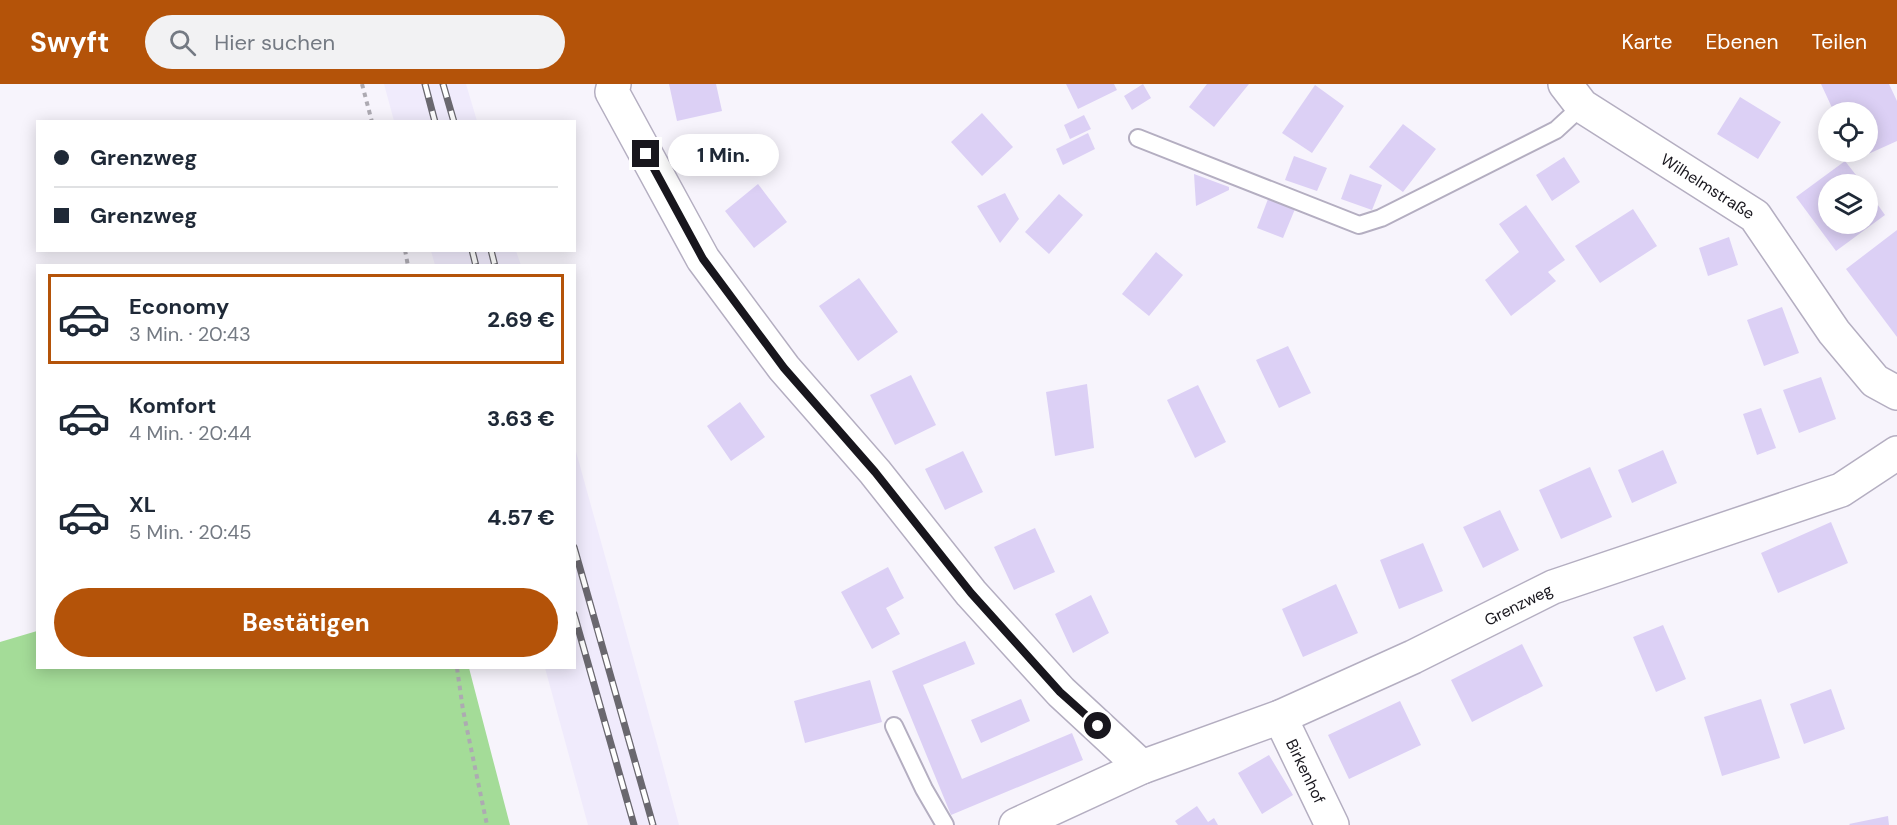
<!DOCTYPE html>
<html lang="de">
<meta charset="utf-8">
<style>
:root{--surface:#fff;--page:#f2f2f3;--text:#1f2937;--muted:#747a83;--line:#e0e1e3;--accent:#b45309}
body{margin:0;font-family:"DM Sans",sans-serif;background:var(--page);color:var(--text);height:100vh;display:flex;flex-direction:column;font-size:22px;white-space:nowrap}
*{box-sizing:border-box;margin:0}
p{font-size:20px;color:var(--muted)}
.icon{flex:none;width:33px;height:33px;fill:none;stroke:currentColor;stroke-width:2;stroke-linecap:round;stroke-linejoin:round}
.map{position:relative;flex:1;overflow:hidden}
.side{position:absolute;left:36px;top:180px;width:540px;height:405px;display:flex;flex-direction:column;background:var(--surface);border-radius:0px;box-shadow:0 3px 15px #0003}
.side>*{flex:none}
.banner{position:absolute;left:36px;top:36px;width:540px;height:132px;border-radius:0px;box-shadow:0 3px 15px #0003;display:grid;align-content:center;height:132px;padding:0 18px;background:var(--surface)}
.buttons{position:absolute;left:1818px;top:18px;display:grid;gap:12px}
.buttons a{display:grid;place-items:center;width:60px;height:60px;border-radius:50%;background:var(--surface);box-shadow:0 3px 15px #0003;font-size:30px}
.end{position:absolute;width:27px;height:27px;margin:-14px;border:8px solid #18161d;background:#fff;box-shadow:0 0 0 3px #fff}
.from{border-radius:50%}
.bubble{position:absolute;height:42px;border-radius:21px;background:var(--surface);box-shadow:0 3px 15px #0003;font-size:20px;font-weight:800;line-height:42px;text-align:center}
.banner b{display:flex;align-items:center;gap:21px;height:57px;font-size:22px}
.banner b+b{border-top:2px solid var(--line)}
.banner i{width:15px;height:15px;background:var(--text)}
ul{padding:10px 0 0;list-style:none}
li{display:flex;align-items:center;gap:18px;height:90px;margin:0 12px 9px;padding:0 6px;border:3px solid transparent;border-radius:0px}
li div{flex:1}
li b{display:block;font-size:22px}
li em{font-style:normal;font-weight:800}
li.active{border-color:var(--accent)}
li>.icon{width:54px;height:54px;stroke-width:1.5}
.action{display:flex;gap:12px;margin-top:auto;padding:12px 18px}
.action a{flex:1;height:69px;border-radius:36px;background:var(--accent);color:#fff;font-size:24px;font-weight:800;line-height:69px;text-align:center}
header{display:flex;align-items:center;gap:36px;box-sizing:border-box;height:84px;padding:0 30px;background:var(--accent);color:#fff}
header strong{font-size:28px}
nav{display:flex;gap:33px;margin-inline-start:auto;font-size:21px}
.search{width:420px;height:54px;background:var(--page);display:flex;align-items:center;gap:15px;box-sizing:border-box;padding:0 21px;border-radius:33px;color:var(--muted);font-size:22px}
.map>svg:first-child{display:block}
</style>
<header>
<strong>Swyft</strong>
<div class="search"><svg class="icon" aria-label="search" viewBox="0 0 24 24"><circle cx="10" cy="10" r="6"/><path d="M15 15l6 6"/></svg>Hier suchen</div>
<nav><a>Karte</a><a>Ebenen</a><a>Teilen</a></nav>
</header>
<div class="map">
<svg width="1897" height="741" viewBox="0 0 1897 741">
<rect width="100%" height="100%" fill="#f7f4fc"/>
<path fill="#f0ebfc" d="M 384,0 L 466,0 L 477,37 L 394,37 Z
M 431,167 L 516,167 L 521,181 L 435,181 Z
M 575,364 L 658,663 L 679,741 L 588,741 L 545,584 L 574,584 Z"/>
<path fill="#a4dc98" d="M 37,547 L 38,584 L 469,584 L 510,741 L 0,741 L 0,558 Z"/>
<path fill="#dcd0f5" d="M 669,0 L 716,0 L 722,27 L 677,37 Z
M 1066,0 L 1114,0 L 1117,6 L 1078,25 Z
M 1143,0 L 1151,14 L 1132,26 L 1124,12 Z
M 1207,0 L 1249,0 L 1214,43 L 1189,23 Z
M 1821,0 L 1889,0 L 1897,17 L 1897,57 L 1855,76 L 1851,68 L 1868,68 L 1868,28 L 1834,28 Z
M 1315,1 L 1344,22 L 1312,69 L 1282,49 Z
M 1740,13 L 1781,38 L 1758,75 L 1717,50 Z
M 982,29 L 1013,63 L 982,92 L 951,58 Z
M 1084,31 L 1091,45 L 1070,55 L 1064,41 Z
M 1403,40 L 1436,65 L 1403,108 L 1369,83 Z
M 1088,49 L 1095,65 L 1063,81 L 1056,65 Z
M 1294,72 L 1327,84 L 1317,107 L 1285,96 Z
M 1564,73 L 1580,98 L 1552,117 L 1536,91 Z
M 1845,77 L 1863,100 L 1828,100 L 1828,140 L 1868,140 L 1868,107 L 1885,131 L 1836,167 L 1796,113 Z
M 1194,90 L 1229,103 L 1229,106 L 1196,122 Z
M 1350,90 L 1382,101 L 1372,126 L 1341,115 Z
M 758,100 L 787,138 L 754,164 L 725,127 Z
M 1005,109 L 1019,135 L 1000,159 L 977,122 Z
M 1059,110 L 1083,131 L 1049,170 L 1025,148 Z
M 1268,115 L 1295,125 L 1283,154 L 1257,144 Z
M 1526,121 L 1565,176 L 1548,188 L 1556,197 L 1511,232 L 1485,196 L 1519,168 L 1499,140 Z
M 1633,125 L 1657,162 L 1600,199 L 1575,162 Z
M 1897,146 L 1897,253 L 1846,185 Z
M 1729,153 L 1738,181 L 1708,192 L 1699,164 Z
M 1156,168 L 1183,191 L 1149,232 L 1122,210 Z
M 859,194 L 898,248 L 858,277 L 819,222 Z
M 1782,223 L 1799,269 L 1764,282 L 1747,236 Z
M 1288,262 L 1311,309 L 1279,324 L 1256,276 Z
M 911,291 L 936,341 L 895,361 L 870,311 Z
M 1821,293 L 1836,335 L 1799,349 L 1783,306 Z
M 1087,300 L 1094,364 L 1055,372 L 1046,308 Z
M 1198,301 L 1226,358 L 1195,374 L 1167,316 Z
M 740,318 L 765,353 L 731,377 L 707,342 Z
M 1761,324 L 1776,364 L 1757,371 L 1743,330 Z
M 1663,366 L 1677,399 L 1632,419 L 1618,386 Z
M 963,367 L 983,408 L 945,426 L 925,385 Z
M 1590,383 L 1612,433 L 1561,455 L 1539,406 Z
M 1500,426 L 1519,466 L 1483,484 L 1463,443 Z
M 1831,438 L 1848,479 L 1778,509 L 1761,469 Z
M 1035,444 L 1055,488 L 1014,506 L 994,463 Z
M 1423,459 L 1443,507 L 1399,525 L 1380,476 Z
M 888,483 L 904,514 L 886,524 L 900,550 L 872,565 L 841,508 Z
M 1336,500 L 1358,549 L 1303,573 L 1282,525 Z
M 1091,511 L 1109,549 L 1073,569 L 1055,530 Z
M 1663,541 L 1686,595 L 1656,608 L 1633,553 Z
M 965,557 L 975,580 L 923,601 L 962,695 L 1072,649 L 1083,676 L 951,731 L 892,587 Z
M 1522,560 L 1543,602 L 1472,638 L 1451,596 Z
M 870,596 L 882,638 L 805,659 L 794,617 Z
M 1831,605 L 1845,645 L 1804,660 L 1790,620 Z
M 1021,615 L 1030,637 L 981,659 L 971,636 Z
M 1761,615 L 1780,674 L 1722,692 L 1704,633 Z
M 1400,617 L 1421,661 L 1349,695 L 1328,651 Z
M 1269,671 L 1293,711 L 1262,730 L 1238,689 Z
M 1197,722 L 1208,738 L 1214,734 L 1218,741 L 1178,741 L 1175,737 Z
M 1888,732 L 1889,741 L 1850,741 L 1849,740 Z"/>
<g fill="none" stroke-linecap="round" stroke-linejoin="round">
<defs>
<path id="lane" d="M 1138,54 L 1359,141 L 1381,134 L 1556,46 L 1582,22
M 894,642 L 924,705 L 945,741"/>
<g id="street">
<path d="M 614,0 L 612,8 L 703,175 L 784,284 L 875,388 L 971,509 L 1061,608 L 1142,683"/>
<path id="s1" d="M 1565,0 L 1582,22 L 1755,132 L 1834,248 L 1875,297 L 1897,309"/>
<path id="s2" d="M 1280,633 L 1332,741"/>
<path id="s3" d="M 1016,741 L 1142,683 L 1280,633 L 1413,573 L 1553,503 L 1841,406 L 1897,369"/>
</g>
</defs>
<use href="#lane" stroke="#b4aec1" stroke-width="20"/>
<use href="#street" stroke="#b4aec1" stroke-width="36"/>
<path stroke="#adaab2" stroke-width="4" stroke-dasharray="4.5 4.5" stroke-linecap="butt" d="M 362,0 L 372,38
M 405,166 L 408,182
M 457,584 L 463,626 L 487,741"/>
<use href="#lane" stroke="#fff" stroke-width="16"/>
<use href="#street" stroke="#fff" stroke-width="33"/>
<defs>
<path id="rail" d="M 425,0 L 435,38
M 443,0 L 454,38
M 472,166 L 476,182
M 491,166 L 495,182
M 574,463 L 653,741
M 574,530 L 634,741"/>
</defs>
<use href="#rail" stroke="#6a686f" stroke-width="7"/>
<use href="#rail" stroke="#fff" stroke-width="4.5" stroke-dasharray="14" stroke-linecap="butt"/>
</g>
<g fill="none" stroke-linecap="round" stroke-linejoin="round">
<path stroke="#18161d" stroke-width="8" d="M 646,70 L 703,175 L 784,284 L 875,388 L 971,509 L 1060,608 L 1098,642"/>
</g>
<g text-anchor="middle" stroke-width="5" stroke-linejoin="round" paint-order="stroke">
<g font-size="16" fill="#18161d" stroke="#fff">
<text dy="6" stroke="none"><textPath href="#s1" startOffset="177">Wilhelmstraße</textPath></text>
<text dy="6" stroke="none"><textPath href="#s3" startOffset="549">Grenzweg</textPath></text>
<text dy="6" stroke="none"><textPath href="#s2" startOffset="60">Birkenhof</textPath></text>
</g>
</g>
</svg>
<div class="buttons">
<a><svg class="icon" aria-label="locate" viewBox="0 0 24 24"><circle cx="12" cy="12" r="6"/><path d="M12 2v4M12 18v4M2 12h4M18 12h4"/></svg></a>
<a><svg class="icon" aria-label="layers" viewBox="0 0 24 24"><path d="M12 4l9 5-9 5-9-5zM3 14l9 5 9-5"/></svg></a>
</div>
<i class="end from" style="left:1098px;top:642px"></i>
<i class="end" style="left:646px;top:70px"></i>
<div class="bubble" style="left:668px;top:50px;width:111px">1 Min.</div>
<div class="banner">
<b><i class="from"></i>Grenzweg</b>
<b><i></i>Grenzweg</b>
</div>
<section class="side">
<ul>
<li class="active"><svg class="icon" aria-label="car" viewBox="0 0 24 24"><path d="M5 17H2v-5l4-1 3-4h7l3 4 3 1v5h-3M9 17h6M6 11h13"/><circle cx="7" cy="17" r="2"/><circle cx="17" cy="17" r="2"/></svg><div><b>Economy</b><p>3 Min. · 20:43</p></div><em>2.69 €</em></li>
<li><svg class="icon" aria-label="car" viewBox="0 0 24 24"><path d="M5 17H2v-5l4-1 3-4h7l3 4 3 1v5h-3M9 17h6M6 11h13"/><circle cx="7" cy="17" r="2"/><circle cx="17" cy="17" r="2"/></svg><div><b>Komfort</b><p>4 Min. · 20:44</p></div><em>3.63 €</em></li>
<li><svg class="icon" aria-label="car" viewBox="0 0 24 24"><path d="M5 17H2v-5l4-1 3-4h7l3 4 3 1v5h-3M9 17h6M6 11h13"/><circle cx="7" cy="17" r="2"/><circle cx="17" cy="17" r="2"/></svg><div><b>XL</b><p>5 Min. · 20:45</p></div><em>4.57 €</em></li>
</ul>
<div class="action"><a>Bestätigen</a></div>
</section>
</div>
